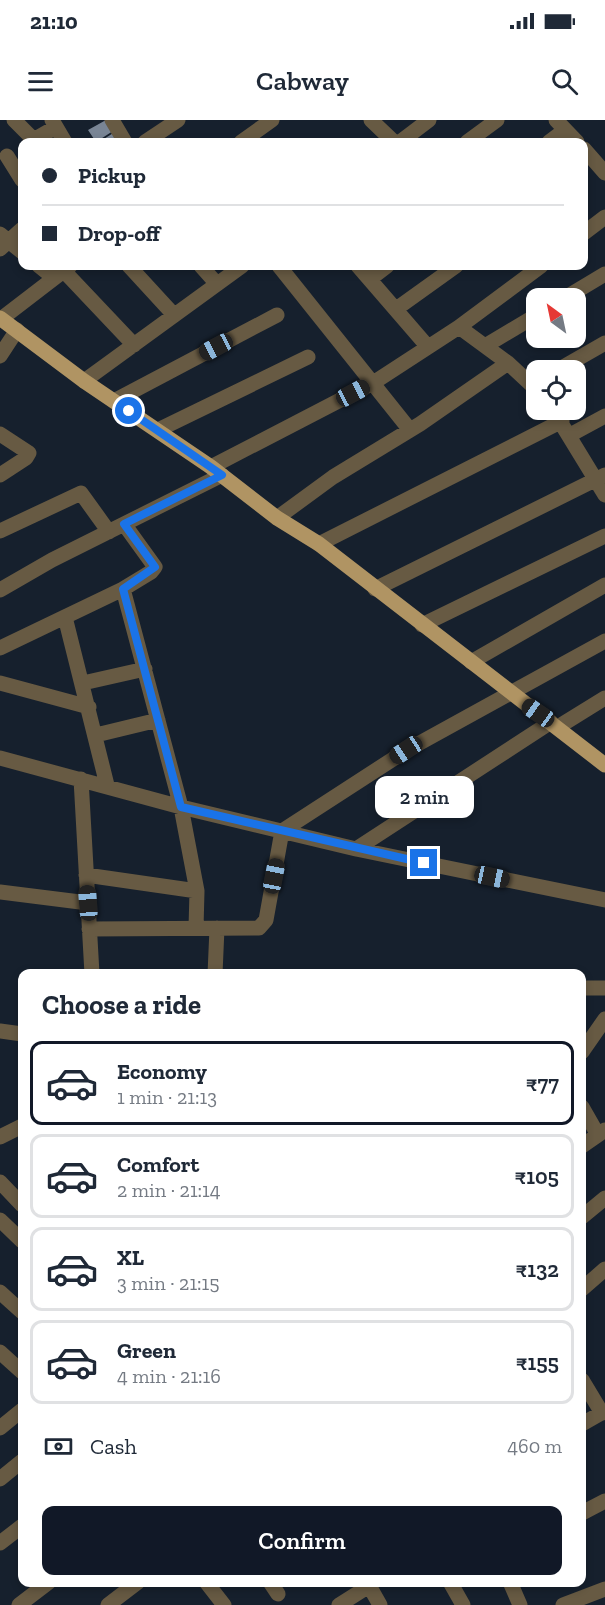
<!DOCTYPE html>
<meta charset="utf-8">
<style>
:root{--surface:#fff;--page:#f6f6f7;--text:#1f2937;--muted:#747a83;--line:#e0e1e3;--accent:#111827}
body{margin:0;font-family:"Zilla Slab",serif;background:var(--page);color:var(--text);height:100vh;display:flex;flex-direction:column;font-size:22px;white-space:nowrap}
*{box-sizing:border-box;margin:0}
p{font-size:20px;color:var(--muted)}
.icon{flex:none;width:33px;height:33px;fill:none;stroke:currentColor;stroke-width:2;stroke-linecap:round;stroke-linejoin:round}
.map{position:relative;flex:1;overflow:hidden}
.side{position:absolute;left:18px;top:849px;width:568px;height:618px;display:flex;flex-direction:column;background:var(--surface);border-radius:12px;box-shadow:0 3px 9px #0003}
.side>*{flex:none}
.top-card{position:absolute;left:18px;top:18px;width:570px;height:132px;border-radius:12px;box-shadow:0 3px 9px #0003;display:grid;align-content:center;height:132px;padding:0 24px;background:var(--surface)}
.needle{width:39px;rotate:327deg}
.controls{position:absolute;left:526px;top:168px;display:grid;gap:12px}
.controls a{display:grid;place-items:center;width:60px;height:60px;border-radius:12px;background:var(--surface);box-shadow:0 3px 9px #0003;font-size:30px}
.end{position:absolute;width:27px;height:27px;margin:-14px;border:8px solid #1a73e8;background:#fff;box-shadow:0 0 0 3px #fff}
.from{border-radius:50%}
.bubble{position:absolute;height:42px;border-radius:12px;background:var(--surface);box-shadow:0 3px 9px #0003;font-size:20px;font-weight:600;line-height:42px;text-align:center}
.car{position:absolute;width:18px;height:36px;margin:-18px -9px;border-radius:8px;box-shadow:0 0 4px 2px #0007;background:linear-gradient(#222 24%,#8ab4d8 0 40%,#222 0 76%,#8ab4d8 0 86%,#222 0)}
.top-card b{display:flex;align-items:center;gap:21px;height:57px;font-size:22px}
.top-card b+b{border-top:2px solid var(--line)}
.top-card i{width:15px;height:15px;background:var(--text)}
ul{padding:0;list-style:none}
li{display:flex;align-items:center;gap:18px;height:84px;margin:0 12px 9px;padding:0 12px;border:3px solid var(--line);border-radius:12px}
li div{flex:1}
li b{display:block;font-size:22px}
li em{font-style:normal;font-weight:600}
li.on{border-color:var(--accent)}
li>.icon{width:54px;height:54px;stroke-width:1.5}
h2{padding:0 24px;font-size:27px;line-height:72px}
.pay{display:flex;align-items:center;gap:15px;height:66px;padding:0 24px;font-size:22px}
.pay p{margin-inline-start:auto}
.cta{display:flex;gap:12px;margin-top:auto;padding:12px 24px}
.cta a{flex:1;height:69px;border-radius:12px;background:var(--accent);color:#fff;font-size:24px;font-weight:600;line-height:69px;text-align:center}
.status{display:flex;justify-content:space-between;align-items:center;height:42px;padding:0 30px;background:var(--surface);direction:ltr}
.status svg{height:16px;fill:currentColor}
header{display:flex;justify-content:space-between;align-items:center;height:78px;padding:0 24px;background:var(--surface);font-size:27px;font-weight:600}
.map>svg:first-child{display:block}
</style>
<div class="status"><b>21:10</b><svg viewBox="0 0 49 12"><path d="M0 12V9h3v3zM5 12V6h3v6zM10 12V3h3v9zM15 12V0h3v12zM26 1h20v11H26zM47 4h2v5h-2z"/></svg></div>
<header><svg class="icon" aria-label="menu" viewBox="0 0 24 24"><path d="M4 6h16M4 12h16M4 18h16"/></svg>Cabway<svg class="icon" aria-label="search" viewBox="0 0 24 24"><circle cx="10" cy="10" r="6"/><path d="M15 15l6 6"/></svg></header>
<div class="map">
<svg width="605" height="1485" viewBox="0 0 605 1485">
<rect width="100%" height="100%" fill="#16202d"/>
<path fill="#798595" d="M 106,0 L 113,11 L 96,22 L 88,10 Z
M 115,12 L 121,22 L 99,22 Z"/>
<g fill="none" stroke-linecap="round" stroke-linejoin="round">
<path stroke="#675a43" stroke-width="15" d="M 14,0 L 34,20
M 52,0 L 65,22
M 112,0 L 125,22
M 371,0 L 394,22
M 556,0 L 577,22
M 30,22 L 56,7
M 145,22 L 178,0
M 241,22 L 272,0
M 400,22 L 429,0
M 467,22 L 497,0
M 549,22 L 565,10
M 584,29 L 605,53
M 7,36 L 22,60
M 584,113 L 605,97
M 0,114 L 22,132
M 0,129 L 22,109
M 39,146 L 54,158
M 129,146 L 174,195
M 201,146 L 217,164
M 279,146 L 410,310
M 358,146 L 428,227
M 63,150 L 134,225
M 370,159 L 387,146
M 565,178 L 605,154
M 396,189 L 456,146
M 1,199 L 70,146
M 459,207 L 508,243 L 537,270
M 485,226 L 537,195
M 0,236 L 17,210
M 558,250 L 605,223
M 84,261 L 242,146
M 114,281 L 277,195
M 553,290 L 605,375
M 158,310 L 308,237
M 0,314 L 29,333 L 26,338 L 0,355
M 570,315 L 605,296
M 211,347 L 373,263 L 459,207 L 541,146
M 277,398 L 333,357 L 420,304 L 508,243
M 0,411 L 81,373 L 109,412
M 319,424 L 562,301
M 123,469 L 151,452 L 155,447 L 124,404
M 375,469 L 605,355
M 0,470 L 52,440 L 222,355
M 65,497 L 107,665
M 422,505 L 605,416
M 0,528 L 123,469 L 181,687 L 197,771 L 86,755
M 471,542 L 605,465
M 0,563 L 89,587
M 83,563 L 145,549
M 558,607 L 605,578
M 96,615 L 158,600
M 0,638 L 181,687 L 356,729 L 605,780
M 81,659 L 92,854
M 356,729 L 551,602
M 0,772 L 88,783
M 196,808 L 197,771
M 89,809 L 259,808 L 266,800 L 282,711 L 407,630 L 605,521
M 215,854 L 217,808
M 582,868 L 605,868
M 0,911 L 22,914
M 582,932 L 605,899
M 582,987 L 598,1015
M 0,1017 L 22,1006
M 582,1026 L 605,1010
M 0,1062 L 22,1085
M 582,1097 L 605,1078
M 0,1100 L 22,1121
M 582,1169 L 605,1149
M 0,1172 L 22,1192
M 0,1232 L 22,1252
M 582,1260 L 602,1293
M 582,1304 L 605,1291
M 0,1308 L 22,1290
M 0,1359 L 22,1341
M 582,1393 L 605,1381
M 0,1423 L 22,1406
M 206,1462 L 224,1485
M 270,1462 L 278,1474
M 367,1462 L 380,1485
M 450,1462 L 463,1485
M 510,1462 L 520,1485
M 19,1485 L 49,1462
M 108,1485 L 138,1462
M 339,1485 L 369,1466
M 563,1485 L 605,1469"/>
<path stroke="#b09463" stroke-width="15" d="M 0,198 L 84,261 L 211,347 L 277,398 L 319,424 L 605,645"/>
</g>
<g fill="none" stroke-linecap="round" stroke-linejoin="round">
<path stroke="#1a73e8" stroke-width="8" d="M 129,291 L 222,355 L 124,404 L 155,447 L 123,469 L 181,687 L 424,743"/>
</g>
</svg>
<div class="controls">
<a><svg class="needle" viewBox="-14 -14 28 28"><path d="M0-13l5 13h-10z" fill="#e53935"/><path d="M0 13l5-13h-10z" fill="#747a83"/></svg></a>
<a><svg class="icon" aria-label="locate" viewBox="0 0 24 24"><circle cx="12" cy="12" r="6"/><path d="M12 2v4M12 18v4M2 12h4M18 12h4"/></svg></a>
</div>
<i class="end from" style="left:129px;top:291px"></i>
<i class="end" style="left:424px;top:743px"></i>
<div class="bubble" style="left:375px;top:656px;width:99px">2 min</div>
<i class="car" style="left:216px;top:227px;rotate:242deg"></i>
<i class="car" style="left:353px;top:273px;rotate:62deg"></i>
<i class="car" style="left:538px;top:593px;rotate:305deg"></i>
<i class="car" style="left:406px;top:630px;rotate:237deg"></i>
<i class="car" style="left:274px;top:756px;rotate:11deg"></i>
<i class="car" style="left:492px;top:757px;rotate:102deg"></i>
<i class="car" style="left:88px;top:783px;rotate:356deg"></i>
<div class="top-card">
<b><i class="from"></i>Pickup</b>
<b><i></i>Drop-off</b>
</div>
<section class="side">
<h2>Choose a ride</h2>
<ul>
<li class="on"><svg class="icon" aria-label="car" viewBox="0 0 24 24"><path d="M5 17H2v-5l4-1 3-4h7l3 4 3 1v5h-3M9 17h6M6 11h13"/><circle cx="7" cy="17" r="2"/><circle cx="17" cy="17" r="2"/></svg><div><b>Economy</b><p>1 min · 21:13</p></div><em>₹77</em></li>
<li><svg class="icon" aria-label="car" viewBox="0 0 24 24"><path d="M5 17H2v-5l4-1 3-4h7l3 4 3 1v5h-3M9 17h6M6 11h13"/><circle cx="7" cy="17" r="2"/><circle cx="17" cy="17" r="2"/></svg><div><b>Comfort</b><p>2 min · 21:14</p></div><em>₹105</em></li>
<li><svg class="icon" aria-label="car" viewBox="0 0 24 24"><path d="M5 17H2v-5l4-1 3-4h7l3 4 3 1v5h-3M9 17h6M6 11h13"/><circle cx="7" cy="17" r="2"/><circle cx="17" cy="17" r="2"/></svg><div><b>XL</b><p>3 min · 21:15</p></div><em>₹132</em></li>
<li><svg class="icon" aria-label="car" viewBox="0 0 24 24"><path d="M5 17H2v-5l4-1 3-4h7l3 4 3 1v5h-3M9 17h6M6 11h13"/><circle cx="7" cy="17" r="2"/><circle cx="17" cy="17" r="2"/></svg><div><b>Green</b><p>4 min · 21:16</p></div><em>₹155</em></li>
</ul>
<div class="pay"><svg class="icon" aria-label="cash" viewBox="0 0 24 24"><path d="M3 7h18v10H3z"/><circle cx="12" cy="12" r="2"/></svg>Cash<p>460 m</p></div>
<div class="cta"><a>Confirm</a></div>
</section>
</div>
